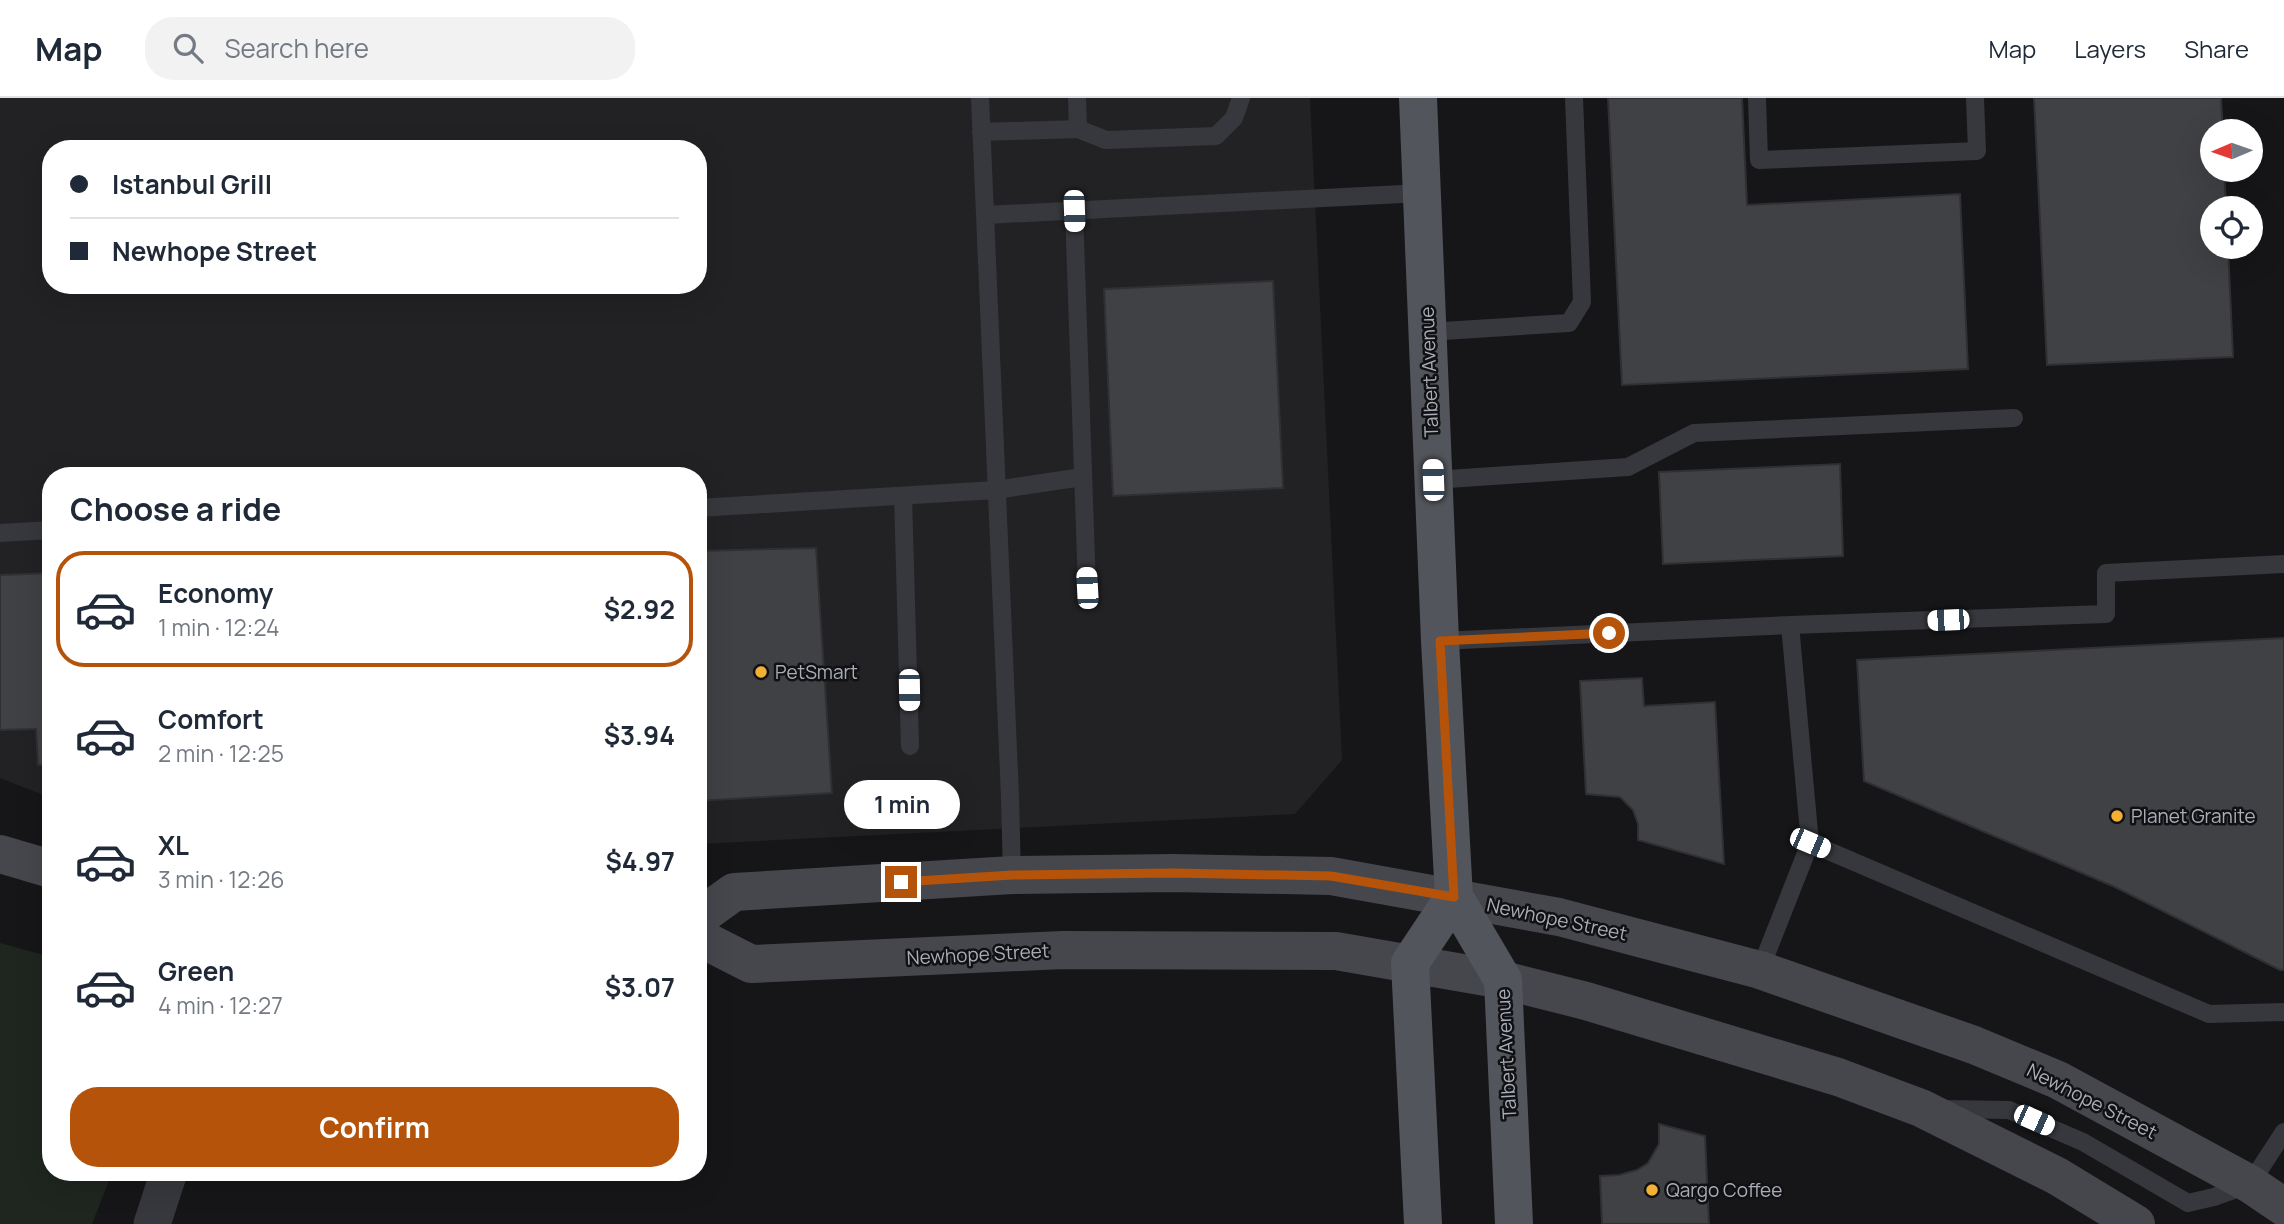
<!DOCTYPE html>
<meta charset="utf-8">
<style>
:root{--surface:#fff;--page:#f2f2f3;--text:#1f2937;--muted:#747a83;--line:#e0e1e3;--accent:#b45309}
body{margin:0;font-family:Manrope,sans-serif;background:var(--page);color:var(--text);height:100vh;display:flex;flex-direction:column;font-size:26px;white-space:nowrap}
*{box-sizing:border-box;margin:0}
p{font-size:23px;color:var(--muted)}
.icon{flex:none;width:38px;height:38px;fill:none;stroke:currentColor;stroke-width:2;stroke-linecap:round;stroke-linejoin:round}
.map{position:relative;flex:1;overflow:hidden}
.drawer{position:absolute;left:42px;top:369px;width:665px;height:714px;display:flex;flex-direction:column;background:var(--surface);border-radius:28px;box-shadow:0 7px 28px #0002}
.drawer>*{flex:none}
.guide{position:absolute;left:42px;top:42px;width:665px;height:154px;border-radius:28px;box-shadow:0 7px 28px #0002;display:grid;align-content:center;height:154px;padding:0 28px;background:var(--surface)}
.needle{width:46px;rotate:268deg}
.buttons{position:absolute;left:2200px;top:21px;display:grid;gap:14px}
.buttons a{display:grid;place-items:center;width:63px;height:63px;border-radius:50%;background:var(--surface);box-shadow:0 7px 28px #0002;font-size:35px}
.end{position:absolute;width:32px;height:32px;margin:-16px;border:9px solid #b45309;background:#fff;box-shadow:0 0 0 4px #fff}
.from{border-radius:50%}
.bubble{position:absolute;height:49px;border-radius:24px;background:var(--surface);box-shadow:0 7px 28px #0002;font-size:23px;font-weight:700;line-height:49px;text-align:center}
.car{position:absolute;width:21px;height:42px;margin:-21px -10px;border-radius:9px;box-shadow:0 0 5px 2px #0007;background:linear-gradient(#fff 24%,#345 0 40%,#fff 0 76%,#345 0 86%,#fff 0)}
.guide b{display:flex;align-items:center;gap:24px;height:66px;font-size:26px}
.guide b+b{border-top:2px solid var(--line)}
.guide i{width:18px;height:18px;background:var(--text)}
ul{padding:0;list-style:none}
li{display:flex;align-items:center;gap:21px;height:116px;margin:0 14px 10px;padding:0 14px;border:4px solid transparent;border-radius:28px}
li div{flex:1}
li b{display:block;font-size:26px}
li em{font-style:normal;font-weight:700}
li.selected{border-color:var(--accent)}
li>.icon{width:63px;height:63px;stroke-width:1.5}
h2{padding:0 28px;font-size:32px;line-height:84px}
.action{display:flex;gap:14px;margin-top:auto;padding:14px 28px}
.action a{flex:1;height:80px;border-radius:28px;background:var(--accent);color:#fff;font-size:28px;font-weight:700;line-height:80px;text-align:center}
header{display:flex;align-items:center;gap:42px;box-sizing:border-box;height:98px;padding:0 35px;background:var(--surface);border-bottom:2px solid var(--line)}
header strong{font-size:33px}
nav{display:flex;gap:38px;margin-inline-start:auto;font-size:24px}
.search{width:490px;height:63px;background:var(--page);display:flex;align-items:center;gap:18px;box-sizing:border-box;padding:0 24px;border-radius:28px;color:var(--muted);font-size:26px}
.map>svg:first-child{display:block}
</style>
<header>
<strong>Map</strong>
<div class="search"><svg class="icon" aria-label="search" viewBox="0 0 24 24"><circle cx="10" cy="10" r="6"/><path d="M15 15l6 6"/></svg>Search here</div>
<nav><a>Map</a><a>Layers</a><a>Share</a></nav>
</header>
<div class="map">
<svg width="2284" height="1126" viewBox="0 0 2284 1126">
<rect width="100%" height="100%" fill="#161618"/>
<path fill="#222225" fill-rule="evenodd" d="M 0,0 L 1310,0 L 1342,662 L 1295,716 L 698,746 L 698,378 L 51,378 L 51,700 L 0,680 ZM 51,51 L 698,51 L 698,187 L 51,187 Z"/>
<path fill="#1e261f" d="M 0,845 L 51,859 L 51,1074 L 112,1075 L 92,1126 L 0,1126 Z"/>
<path fill="#404145" stroke="#303034" stroke-width="2" d="M 1608,0 L 1742,0 L 1747,107 L 1960,96 L 1968,271 L 1622,287 Z
M 2034,0 L 2221,0 L 2223,33 L 2212,33 L 2212,72 L 2224,72 L 2226,110 L 2212,110 L 2212,149 L 2228,149 L 2233,259 L 2047,267 Z
M 1273,183 L 1283,390 L 1113,398 L 1104,191 Z
M 1840,366 L 1843,458 L 1663,466 L 1659,374 Z
M 816,450 L 832,695 L 698,703 L 698,453 Z
M 51,475 L 51,666 L 38,667 L 36,631 L 0,632 L 0,477 Z
M 2284,540 L 2284,872 L 2280,872 L 2115,789 L 1864,683 L 1857,562 Z
M 1642,580 L 1644,608 L 1715,604 L 1724,766 L 1638,742 L 1638,726 L 1633,712 L 1620,699 L 1586,696 L 1580,583 Z
M 1659,1026 L 1705,1038 L 1709,1126 L 1602,1126 L 1600,1078 L 1619,1077 L 1637,1072 L 1648,1065 L 1659,1046 Z"/>
<g fill="none" stroke-linecap="round" stroke-linejoin="round">
<path stroke="#37383d" stroke-width="18" d="M 980,0 L 1010,699 L 1012,777
M 1757,0 L 1759,62 L 1977,53 L 1975,0
M 1078,31 L 1106,42 L 1216,38 L 1234,20 L 1241,0
M 981,34 L 1078,31 L 1077,0
M 1074,113 L 1087,490
M 985,117 L 1422,95
M 1427,234 L 1569,225 L 1582,204 L 1574,0
M 1433,382 L 1628,369 L 1694,335 L 2014,320
M 903,398 L 910,648
M 698,410 L 996,392 L 1082,379
M 0,435 L 51,432
M 1440,543 L 1790,527 L 2106,516 L 2106,475 L 2284,466
M 1810,745 L 2209,916 L 2284,914
M 1760,872 L 1810,745 L 1790,527
M 1943,1011 L 2009,1012 L 2083,1044 L 2188,1105 L 2214,1099 L 2250,1086 L 2284,1034"/>
<path stroke="#37383d" stroke-width="37" d="M 152,1126 L 169,1074"/>
<path stroke="#45474d" stroke-width="38" d="M 0,756 L 51,771
M 698,820 L 734,794 L 1012,777 L 1173,775 L 1331,778 L 1559,819 L 1760,872 L 1974,947 L 2058,982 L 2250,1086 L 2284,1109
M 698,839 L 751,866 L 1063,852 L 1336,853 L 1503,882 L 1586,903 L 1838,979 L 1921,1010 L 2057,1078 L 2136,1126"/>
<path stroke="#53555c" stroke-width="38" d="M 1418,0 L 1440,543 L 1454,799 L 1503,882 L 1514,1126
M 1423,1126 L 1410,865 L 1454,799"/>
</g>
<g fill="none" stroke-linecap="round" stroke-linejoin="round">
<path stroke="#b45309" stroke-width="9" d="M 901,784 L 1012,777 L 1173,775 L 1331,778 L 1454,799 L 1440,543 L 1609,535"/>
</g>
<g fill="#f2b134" stroke="#111113" stroke-width="2.5">
<circle cx="761" cy="574" r="7"/>
<circle cx="2117" cy="718" r="7"/>
<circle cx="1652" cy="1092" r="7"/>
</g>
<g text-anchor="middle" stroke-width="5" stroke-linejoin="round" paint-order="stroke">
<g font-size="19" fill="#a8adb8" stroke="#111113">
<text transform="translate(1429 274) rotate(-92)" y="7">Talbert Avenue</text>
<text transform="translate(1557 821) rotate(12)" y="7">Newhope Street</text>
<text transform="translate(978 856) rotate(-3)" y="7">Newhope Street</text>
<text transform="translate(1506 956) rotate(-93)" y="7">Talbert Avenue</text>
<text transform="translate(2092 1003) rotate(27)" y="7">Newhope Street</text>
</g>
<g font-size="19" fill="#a8adb8" stroke="#111113" text-anchor="start">
<text x="775" y="581">PetSmart</text>
<text x="2131" y="725">Planet Granite</text>
<text x="1666" y="1099">Qargo Coffee</text>
</g>
</g>
</svg>
<div class="buttons">
<a><svg class="needle" viewBox="-14 -14 28 28"><path d="M0-13l5 13h-10z" fill="#e53935"/><path d="M0 13l5-13h-10z" fill="#747a83"/></svg></a>
<a><svg class="icon" aria-label="locate" viewBox="0 0 24 24"><circle cx="12" cy="12" r="6"/><path d="M12 2v4M12 18v4M2 12h4M18 12h4"/></svg></a>
</div>
<i class="end from" style="left:1609px;top:535px"></i>
<i class="end" style="left:901px;top:784px"></i>
<div class="bubble" style="left:844px;top:682px;width:116px">1 min</div>
<i class="car" style="left:1074px;top:113px;rotate:178deg"></i>
<i class="car" style="left:1433px;top:382px;rotate:358deg"></i>
<i class="car" style="left:1087px;top:490px;rotate:357deg"></i>
<i class="car" style="left:1948px;top:522px;rotate:268deg"></i>
<i class="car" style="left:909px;top:592px;rotate:179deg"></i>
<i class="car" style="left:1810px;top:745px;rotate:113deg"></i>
<i class="car" style="left:2034px;top:1022px;rotate:114deg"></i>
<div class="guide">
<b><i class="from"></i>Istanbul Grill</b>
<b><i></i>Newhope Street</b>
</div>
<section class="drawer">
<h2>Choose a ride</h2>
<ul>
<li class="selected"><svg class="icon" aria-label="car" viewBox="0 0 24 24"><path d="M5 17H2v-5l4-1 3-4h7l3 4 3 1v5h-3M9 17h6M6 11h13"/><circle cx="7" cy="17" r="2"/><circle cx="17" cy="17" r="2"/></svg><div><b>Economy</b><p>1 min · 12:24</p></div><em>$2.92</em></li>
<li><svg class="icon" aria-label="car" viewBox="0 0 24 24"><path d="M5 17H2v-5l4-1 3-4h7l3 4 3 1v5h-3M9 17h6M6 11h13"/><circle cx="7" cy="17" r="2"/><circle cx="17" cy="17" r="2"/></svg><div><b>Comfort</b><p>2 min · 12:25</p></div><em>$3.94</em></li>
<li><svg class="icon" aria-label="car" viewBox="0 0 24 24"><path d="M5 17H2v-5l4-1 3-4h7l3 4 3 1v5h-3M9 17h6M6 11h13"/><circle cx="7" cy="17" r="2"/><circle cx="17" cy="17" r="2"/></svg><div><b>XL</b><p>3 min · 12:26</p></div><em>$4.97</em></li>
<li><svg class="icon" aria-label="car" viewBox="0 0 24 24"><path d="M5 17H2v-5l4-1 3-4h7l3 4 3 1v5h-3M9 17h6M6 11h13"/><circle cx="7" cy="17" r="2"/><circle cx="17" cy="17" r="2"/></svg><div><b>Green</b><p>4 min · 12:27</p></div><em>$3.07</em></li>
</ul>
<div class="action"><a>Confirm</a></div>
</section>
</div>
